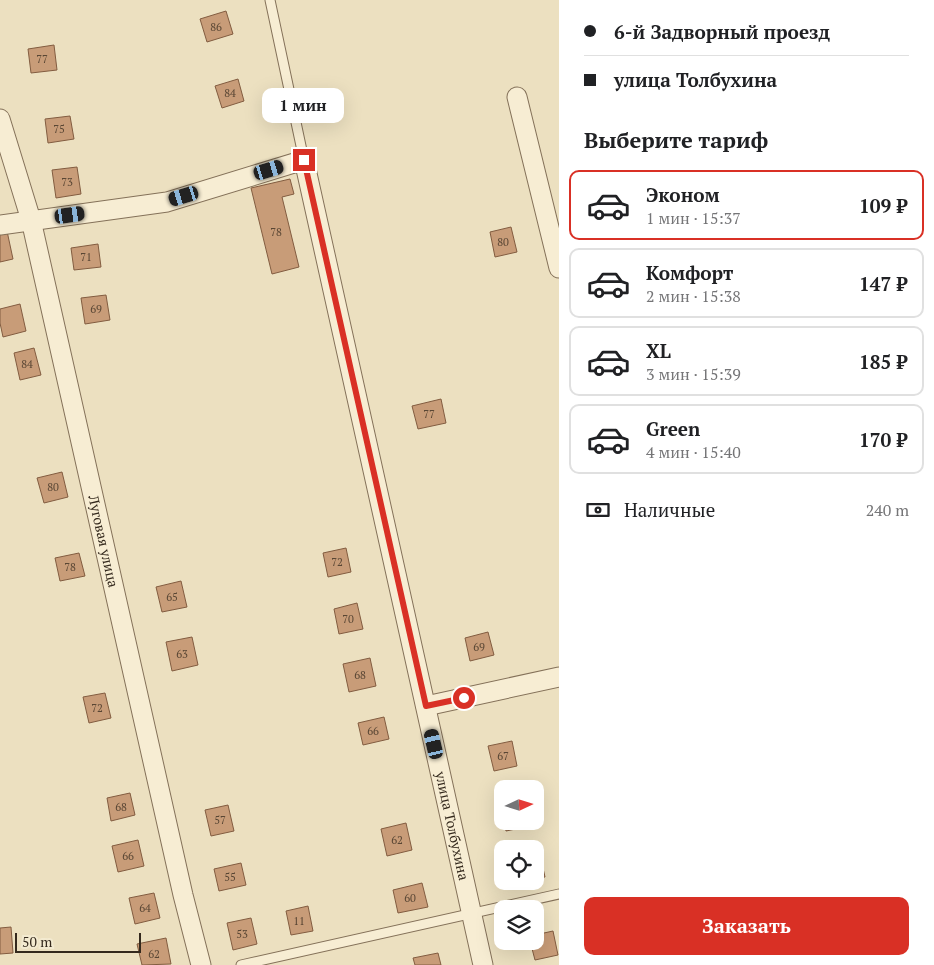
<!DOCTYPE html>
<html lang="ru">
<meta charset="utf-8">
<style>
:root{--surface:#fff;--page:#f2f2f2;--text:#202124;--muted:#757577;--line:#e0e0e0;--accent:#d93025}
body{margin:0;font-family:"PT Serif",serif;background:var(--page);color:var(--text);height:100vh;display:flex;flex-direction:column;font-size:19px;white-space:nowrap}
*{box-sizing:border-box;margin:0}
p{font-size:16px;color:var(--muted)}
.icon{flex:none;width:28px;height:28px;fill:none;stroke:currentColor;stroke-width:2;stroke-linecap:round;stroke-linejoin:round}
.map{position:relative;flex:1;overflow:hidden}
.sheet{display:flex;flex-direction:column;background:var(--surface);width:375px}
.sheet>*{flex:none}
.hud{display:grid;align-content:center;height:110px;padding:0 25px;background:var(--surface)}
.needle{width:32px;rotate:86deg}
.fabs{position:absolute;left:494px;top:780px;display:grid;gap:10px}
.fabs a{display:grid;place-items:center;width:50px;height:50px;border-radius:10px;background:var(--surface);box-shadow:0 5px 20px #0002;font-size:25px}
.scale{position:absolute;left:15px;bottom:12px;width:126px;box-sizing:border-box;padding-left:5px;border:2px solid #34291d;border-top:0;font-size:14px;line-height:18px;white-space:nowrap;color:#34291d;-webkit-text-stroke:4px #f3ead0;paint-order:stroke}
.end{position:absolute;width:22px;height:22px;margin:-11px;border:6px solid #d93025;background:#fff;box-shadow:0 0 0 2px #fff}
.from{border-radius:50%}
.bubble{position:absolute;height:35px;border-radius:10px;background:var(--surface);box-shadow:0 5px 20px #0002;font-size:16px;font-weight:700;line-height:35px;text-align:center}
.car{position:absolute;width:15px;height:30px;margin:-15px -8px;border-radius:6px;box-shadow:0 0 4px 1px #0007;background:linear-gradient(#222 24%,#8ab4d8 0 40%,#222 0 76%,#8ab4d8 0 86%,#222 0)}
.hud b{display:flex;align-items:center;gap:18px;height:48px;font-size:19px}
.hud b+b{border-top:1px solid var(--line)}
.hud i{width:12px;height:12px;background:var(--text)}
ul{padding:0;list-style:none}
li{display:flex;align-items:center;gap:15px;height:70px;margin:0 10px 8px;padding:0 15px;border:2px solid var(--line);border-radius:10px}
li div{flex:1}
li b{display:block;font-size:19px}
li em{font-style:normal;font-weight:700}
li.active{border-color:var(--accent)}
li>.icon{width:45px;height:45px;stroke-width:1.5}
h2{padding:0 25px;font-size:22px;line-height:60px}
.pay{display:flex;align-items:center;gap:12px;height:55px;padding:0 25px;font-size:19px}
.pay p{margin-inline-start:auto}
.primary-button{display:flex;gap:10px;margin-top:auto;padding:10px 25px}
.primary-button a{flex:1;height:58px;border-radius:10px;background:var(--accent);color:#fff;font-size:20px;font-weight:700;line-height:58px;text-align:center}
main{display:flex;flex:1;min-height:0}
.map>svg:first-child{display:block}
</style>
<main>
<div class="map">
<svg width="559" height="965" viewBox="0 0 559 965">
<rect width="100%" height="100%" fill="#ece0c0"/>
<path fill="#c89c78" stroke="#825c40" d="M 226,11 L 233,34 L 207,42 L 200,19 Z
M 54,45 L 57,70 L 31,73 L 28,49 Z
M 238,79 L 244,101 L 222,108 L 215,86 Z
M 70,116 L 74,139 L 48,143 L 45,119 Z
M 77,167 L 81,194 L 56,198 L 52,170 Z
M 290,179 L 294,194 L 282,197 L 299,267 L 272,274 L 251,188 Z
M 511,227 L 517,252 L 495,257 L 490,232 Z
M 7,231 L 13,259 L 0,262 L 0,232 Z
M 98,244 L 101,267 L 74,270 L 71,248 Z
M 106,295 L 110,320 L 85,324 L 81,298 Z
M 20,304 L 26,331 L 3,337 L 0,323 L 0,309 Z
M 34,348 L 41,375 L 20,380 L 14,353 Z
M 441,399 L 446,423 L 418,429 L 412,406 Z
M 62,472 L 68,497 L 44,503 L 37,478 Z
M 346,548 L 351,572 L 328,577 L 323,553 Z
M 79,553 L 85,576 L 60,581 L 55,558 Z
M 181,581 L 187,607 L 162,612 L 156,587 Z
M 357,603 L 363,629 L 339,634 L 334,609 Z
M 488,632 L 494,655 L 470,661 L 465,638 Z
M 192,637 L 198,665 L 172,671 L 166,642 Z
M 370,658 L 376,686 L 349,692 L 343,664 Z
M 105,693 L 111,718 L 89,723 L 83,697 Z
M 384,717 L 389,739 L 363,745 L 358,723 Z
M 512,741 L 517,766 L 494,771 L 488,746 Z
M 130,793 L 135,815 L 111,821 L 107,798 Z
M 228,805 L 234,831 L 211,836 L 205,810 Z
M 504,821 L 529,821 L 530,826 L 506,831 Z
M 406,823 L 412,850 L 387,856 L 381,829 Z
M 138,840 L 144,866 L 118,872 L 112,846 Z
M 540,855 L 545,877 L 535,879 L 535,856 Z
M 241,863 L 246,885 L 219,891 L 214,869 Z
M 422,883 L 428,907 L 398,913 L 393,890 Z
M 154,893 L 160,918 L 135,924 L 129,898 Z
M 308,906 L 313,931 L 291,935 L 286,911 Z
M 251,918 L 257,944 L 233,950 L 227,923 Z
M 11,927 L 13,953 L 0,954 L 0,928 Z
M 553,931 L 558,955 L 535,960 L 530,941 L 535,941 L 535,935 Z
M 166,938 L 171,964 L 142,965 L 137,944 Z
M 438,953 L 441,965 L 415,965 L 413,958 Z"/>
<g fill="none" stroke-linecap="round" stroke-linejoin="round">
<defs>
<path id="service" d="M 270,0 L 304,160
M 241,965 L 559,894"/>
<g id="minor">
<path d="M 517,97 L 559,268"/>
<path id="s1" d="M 0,119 L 31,220 L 183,895 L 201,965"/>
<path id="s2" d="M 0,225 L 167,202 L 304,160 L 483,965"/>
<path d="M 426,706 L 559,677"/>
</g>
</defs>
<use href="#service" stroke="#847159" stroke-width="11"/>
<use href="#minor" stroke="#847159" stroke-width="21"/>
<use href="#service" stroke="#f7edd3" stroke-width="9"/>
<use href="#minor" stroke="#f7edd3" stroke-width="19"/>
</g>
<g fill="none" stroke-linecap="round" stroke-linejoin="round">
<path stroke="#d93025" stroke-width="6" d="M 304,160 L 426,706 L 464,698"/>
</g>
<g text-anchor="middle" stroke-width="5" stroke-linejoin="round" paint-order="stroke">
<g font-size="11" fill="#594634">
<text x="216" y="31">86</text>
<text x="42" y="63">77</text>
<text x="230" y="97">84</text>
<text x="59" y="133">75</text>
<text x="67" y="186">73</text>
<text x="276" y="236">78</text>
<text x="503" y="246">80</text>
<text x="86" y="261">71</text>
<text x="96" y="313">69</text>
<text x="27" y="368">84</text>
<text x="429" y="418">77</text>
<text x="53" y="491">80</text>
<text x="337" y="566">72</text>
<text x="70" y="571">78</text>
<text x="172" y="601">65</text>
<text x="348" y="623">70</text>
<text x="479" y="651">69</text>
<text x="182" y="658">63</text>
<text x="360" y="679">68</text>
<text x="97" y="712">72</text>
<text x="373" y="735">66</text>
<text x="503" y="760">67</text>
<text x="121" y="811">68</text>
<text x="220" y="824">57</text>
<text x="397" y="844">62</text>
<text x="128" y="860">66</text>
<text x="230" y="881">55</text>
<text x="410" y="902">60</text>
<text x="145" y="912">64</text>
<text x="299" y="925">11</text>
<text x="242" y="938">53</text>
<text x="154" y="958">62</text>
</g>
<g font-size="14" fill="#34291d" stroke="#f3ead0">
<text dy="5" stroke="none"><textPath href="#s1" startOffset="435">Луговая улица</textPath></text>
<text dy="5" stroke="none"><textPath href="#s2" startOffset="994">улица Толбухина</textPath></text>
</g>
</g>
</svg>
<div class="fabs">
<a><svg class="needle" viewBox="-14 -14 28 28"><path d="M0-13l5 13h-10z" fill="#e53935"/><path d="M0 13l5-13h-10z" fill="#757577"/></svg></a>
<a><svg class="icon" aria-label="locate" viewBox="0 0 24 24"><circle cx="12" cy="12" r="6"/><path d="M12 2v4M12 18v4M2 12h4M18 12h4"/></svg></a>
<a><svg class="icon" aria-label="layers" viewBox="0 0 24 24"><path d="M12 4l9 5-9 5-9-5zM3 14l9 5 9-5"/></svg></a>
</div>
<div class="scale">50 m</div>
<i class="end from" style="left:464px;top:698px"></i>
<i class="end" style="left:304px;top:160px"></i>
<div class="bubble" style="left:262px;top:88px;width:82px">1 мин</div>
<i class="car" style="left:269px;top:170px;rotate:73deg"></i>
<i class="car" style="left:184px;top:196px;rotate:253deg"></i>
<i class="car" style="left:70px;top:215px;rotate:82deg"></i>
<i class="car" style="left:434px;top:744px;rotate:347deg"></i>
</div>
<section class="sheet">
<div class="hud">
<b><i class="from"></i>6-й Задворный проезд</b>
<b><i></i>улица Толбухина</b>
</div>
<h2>Выберите тариф</h2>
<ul>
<li class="active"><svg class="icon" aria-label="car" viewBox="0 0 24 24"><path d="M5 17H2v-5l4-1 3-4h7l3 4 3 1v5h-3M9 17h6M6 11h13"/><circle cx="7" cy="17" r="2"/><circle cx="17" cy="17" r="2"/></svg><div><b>Эконом</b><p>1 мин · 15:37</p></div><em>109 ₽</em></li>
<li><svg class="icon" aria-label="car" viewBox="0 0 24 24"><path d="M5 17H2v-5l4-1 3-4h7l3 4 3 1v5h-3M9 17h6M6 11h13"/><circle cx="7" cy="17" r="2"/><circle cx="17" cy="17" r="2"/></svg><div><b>Комфорт</b><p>2 мин · 15:38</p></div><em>147 ₽</em></li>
<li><svg class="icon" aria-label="car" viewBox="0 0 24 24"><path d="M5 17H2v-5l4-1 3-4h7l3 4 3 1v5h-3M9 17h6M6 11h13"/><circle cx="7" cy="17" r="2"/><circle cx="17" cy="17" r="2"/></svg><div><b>XL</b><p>3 мин · 15:39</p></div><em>185 ₽</em></li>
<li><svg class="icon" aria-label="car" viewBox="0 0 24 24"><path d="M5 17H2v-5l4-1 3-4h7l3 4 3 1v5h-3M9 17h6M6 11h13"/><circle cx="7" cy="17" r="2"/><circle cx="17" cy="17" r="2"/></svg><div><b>Green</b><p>4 мин · 15:40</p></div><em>170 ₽</em></li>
</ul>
<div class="pay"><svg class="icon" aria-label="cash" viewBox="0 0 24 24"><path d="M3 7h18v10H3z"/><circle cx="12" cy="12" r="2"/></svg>Наличные<p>240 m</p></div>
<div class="primary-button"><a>Заказать</a></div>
</section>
</main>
